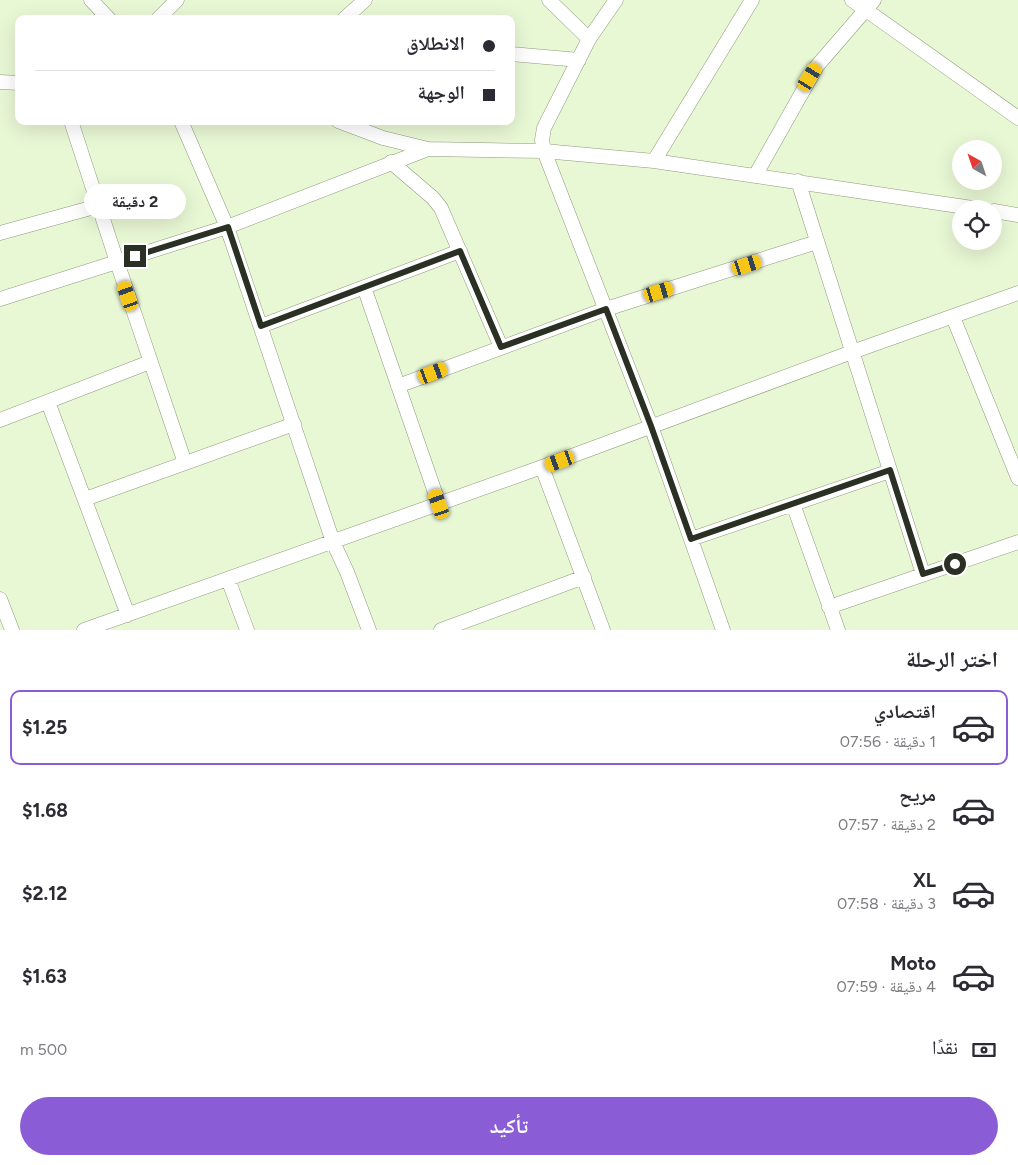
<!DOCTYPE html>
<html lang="ar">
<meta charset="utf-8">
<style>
:root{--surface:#fff;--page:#f7f7f7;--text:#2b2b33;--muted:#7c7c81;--line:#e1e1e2;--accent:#8a5dd7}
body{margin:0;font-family:Figtree,"Noto Naskh Arabic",sans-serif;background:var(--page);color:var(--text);direction:rtl;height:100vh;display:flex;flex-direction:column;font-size:19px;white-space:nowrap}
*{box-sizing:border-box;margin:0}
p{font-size:16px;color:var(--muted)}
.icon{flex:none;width:28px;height:28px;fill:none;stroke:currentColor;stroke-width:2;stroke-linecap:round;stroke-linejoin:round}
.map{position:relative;height:630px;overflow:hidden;direction:ltr}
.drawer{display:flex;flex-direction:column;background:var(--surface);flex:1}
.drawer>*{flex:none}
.top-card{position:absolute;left:15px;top:15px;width:500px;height:110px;border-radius:10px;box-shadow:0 5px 20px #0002;direction:rtl;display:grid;align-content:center;height:110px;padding:0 20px;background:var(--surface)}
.needle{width:32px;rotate:320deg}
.buttons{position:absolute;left:952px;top:140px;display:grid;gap:10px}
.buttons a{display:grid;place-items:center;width:50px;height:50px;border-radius:50%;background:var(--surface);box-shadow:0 5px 20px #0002;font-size:25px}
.end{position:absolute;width:22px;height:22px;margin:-11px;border:6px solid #2a3023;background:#fff;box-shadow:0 0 0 2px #fff}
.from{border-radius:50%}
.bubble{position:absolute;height:35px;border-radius:18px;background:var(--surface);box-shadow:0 5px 20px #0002;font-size:16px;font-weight:700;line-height:35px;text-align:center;direction:rtl}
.car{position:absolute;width:15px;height:30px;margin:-15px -8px;border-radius:6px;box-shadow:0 0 4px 1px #0007;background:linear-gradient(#f5c518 24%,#345 0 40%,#f5c518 0 76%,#345 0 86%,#f5c518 0)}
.top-card b{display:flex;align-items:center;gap:18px;height:48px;font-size:19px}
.top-card b+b{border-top:1px solid var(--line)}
.top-card i{width:12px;height:12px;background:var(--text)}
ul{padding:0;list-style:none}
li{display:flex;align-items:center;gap:15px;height:75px;margin:0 10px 8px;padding:0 10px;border:2px solid transparent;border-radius:10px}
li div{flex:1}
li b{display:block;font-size:19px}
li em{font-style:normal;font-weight:700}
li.selected{border-color:var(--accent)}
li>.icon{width:45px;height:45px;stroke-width:1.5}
h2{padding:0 20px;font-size:22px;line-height:60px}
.pay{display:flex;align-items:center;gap:12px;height:55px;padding:0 20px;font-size:19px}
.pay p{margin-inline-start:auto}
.primary-button{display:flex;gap:10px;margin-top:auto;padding:10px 20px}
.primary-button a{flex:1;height:58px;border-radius:30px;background:var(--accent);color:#fff;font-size:20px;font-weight:700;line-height:58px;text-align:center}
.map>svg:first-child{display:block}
</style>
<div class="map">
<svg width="1018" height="630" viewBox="0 0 1018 630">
<rect width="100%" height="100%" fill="#e8f7d4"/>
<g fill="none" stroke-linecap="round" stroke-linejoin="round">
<defs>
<path id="street" d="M 91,0 L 109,19
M 549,0 L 589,39
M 616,0 L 589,39 L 544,128 L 542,140 L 544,151 L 651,426 L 723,630
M 852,0 L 1018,118
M 158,19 L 177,0
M 344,19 L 365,0
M 511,54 L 579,60
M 0,82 L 19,83
M 71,121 L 117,262 L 185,463
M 181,121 L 227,227 L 333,542 L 347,572 L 369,630
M 338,121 L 383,138 L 428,149 L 544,151 L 654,161 L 979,209
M 654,161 L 752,0
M 391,162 L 433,198 L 441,208 L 501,347
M 755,176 L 817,66 L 874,0
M 798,181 L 923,574
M 994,211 L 1018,215
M 0,233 L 98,206
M 364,287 L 439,504
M 0,299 L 227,227 L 428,149
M 953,317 L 1018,478
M 261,326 L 460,251
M 398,386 L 606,309 L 817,242
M 48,402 L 128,615
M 0,420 L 150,362
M 542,467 L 603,630
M 85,499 L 294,424
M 793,504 L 838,630
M 691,539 L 890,471
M 228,579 L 247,630
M 0,599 L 12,630
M 829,607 L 1018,542
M 84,630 L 542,467 L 852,352 L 1018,293
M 441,630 L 584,577"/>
</defs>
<use href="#street" stroke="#8f9b7c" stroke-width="15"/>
<use href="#street" stroke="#fff" stroke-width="14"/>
</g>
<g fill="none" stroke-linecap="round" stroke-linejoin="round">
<path stroke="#2a3023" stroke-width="6" d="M 135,256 L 228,227 L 261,326 L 460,251 L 501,347 L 606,309 L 651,426 L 691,539 L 890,470 L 923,574 L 955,564"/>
</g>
</svg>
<div class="buttons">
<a><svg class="needle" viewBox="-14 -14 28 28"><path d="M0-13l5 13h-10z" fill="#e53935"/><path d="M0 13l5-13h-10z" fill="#7c7c81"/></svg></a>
<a><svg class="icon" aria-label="locate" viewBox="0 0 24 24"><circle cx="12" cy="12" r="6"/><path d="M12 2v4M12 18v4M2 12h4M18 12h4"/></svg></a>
</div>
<i class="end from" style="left:955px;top:564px"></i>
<i class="end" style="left:135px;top:256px"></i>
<div class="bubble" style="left:84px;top:184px;width:102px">2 دقيقة</div>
<i class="car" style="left:810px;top:77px;rotate:32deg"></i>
<i class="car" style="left:747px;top:265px;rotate:72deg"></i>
<i class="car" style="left:659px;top:292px;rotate:73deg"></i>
<i class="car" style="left:128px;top:296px;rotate:341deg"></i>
<i class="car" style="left:433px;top:373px;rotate:69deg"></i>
<i class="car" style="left:560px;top:461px;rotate:250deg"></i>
<i class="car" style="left:439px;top:504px;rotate:341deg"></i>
<div class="top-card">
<b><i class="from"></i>الانطلاق</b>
<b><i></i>الوجهة</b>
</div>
</div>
<section class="drawer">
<h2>اختر الرحلة</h2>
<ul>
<li class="selected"><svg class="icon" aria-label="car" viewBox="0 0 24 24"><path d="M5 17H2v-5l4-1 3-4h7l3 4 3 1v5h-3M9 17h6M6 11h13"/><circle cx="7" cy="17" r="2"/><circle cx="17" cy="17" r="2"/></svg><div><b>اقتصادي</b><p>1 دقيقة · 07:56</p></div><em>$1.25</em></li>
<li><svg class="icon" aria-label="car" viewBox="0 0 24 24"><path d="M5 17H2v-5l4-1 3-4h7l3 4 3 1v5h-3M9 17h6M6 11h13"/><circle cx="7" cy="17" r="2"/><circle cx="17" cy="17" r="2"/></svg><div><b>مريح</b><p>2 دقيقة · 07:57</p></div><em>$1.68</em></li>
<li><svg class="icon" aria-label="car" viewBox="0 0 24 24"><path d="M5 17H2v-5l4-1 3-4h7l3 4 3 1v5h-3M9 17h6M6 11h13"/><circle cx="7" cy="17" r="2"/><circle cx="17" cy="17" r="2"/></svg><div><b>XL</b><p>3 دقيقة · 07:58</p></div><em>$2.12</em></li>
<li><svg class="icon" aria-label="car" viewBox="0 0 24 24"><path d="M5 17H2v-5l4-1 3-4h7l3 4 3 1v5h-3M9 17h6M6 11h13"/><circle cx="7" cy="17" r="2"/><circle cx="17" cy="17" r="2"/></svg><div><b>Moto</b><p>4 دقيقة · 07:59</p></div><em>$1.63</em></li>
</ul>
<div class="pay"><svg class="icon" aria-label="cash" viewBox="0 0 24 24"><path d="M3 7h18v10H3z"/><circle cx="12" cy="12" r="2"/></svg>نقدًا<p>500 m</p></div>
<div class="primary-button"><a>تأكيد</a></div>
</section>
